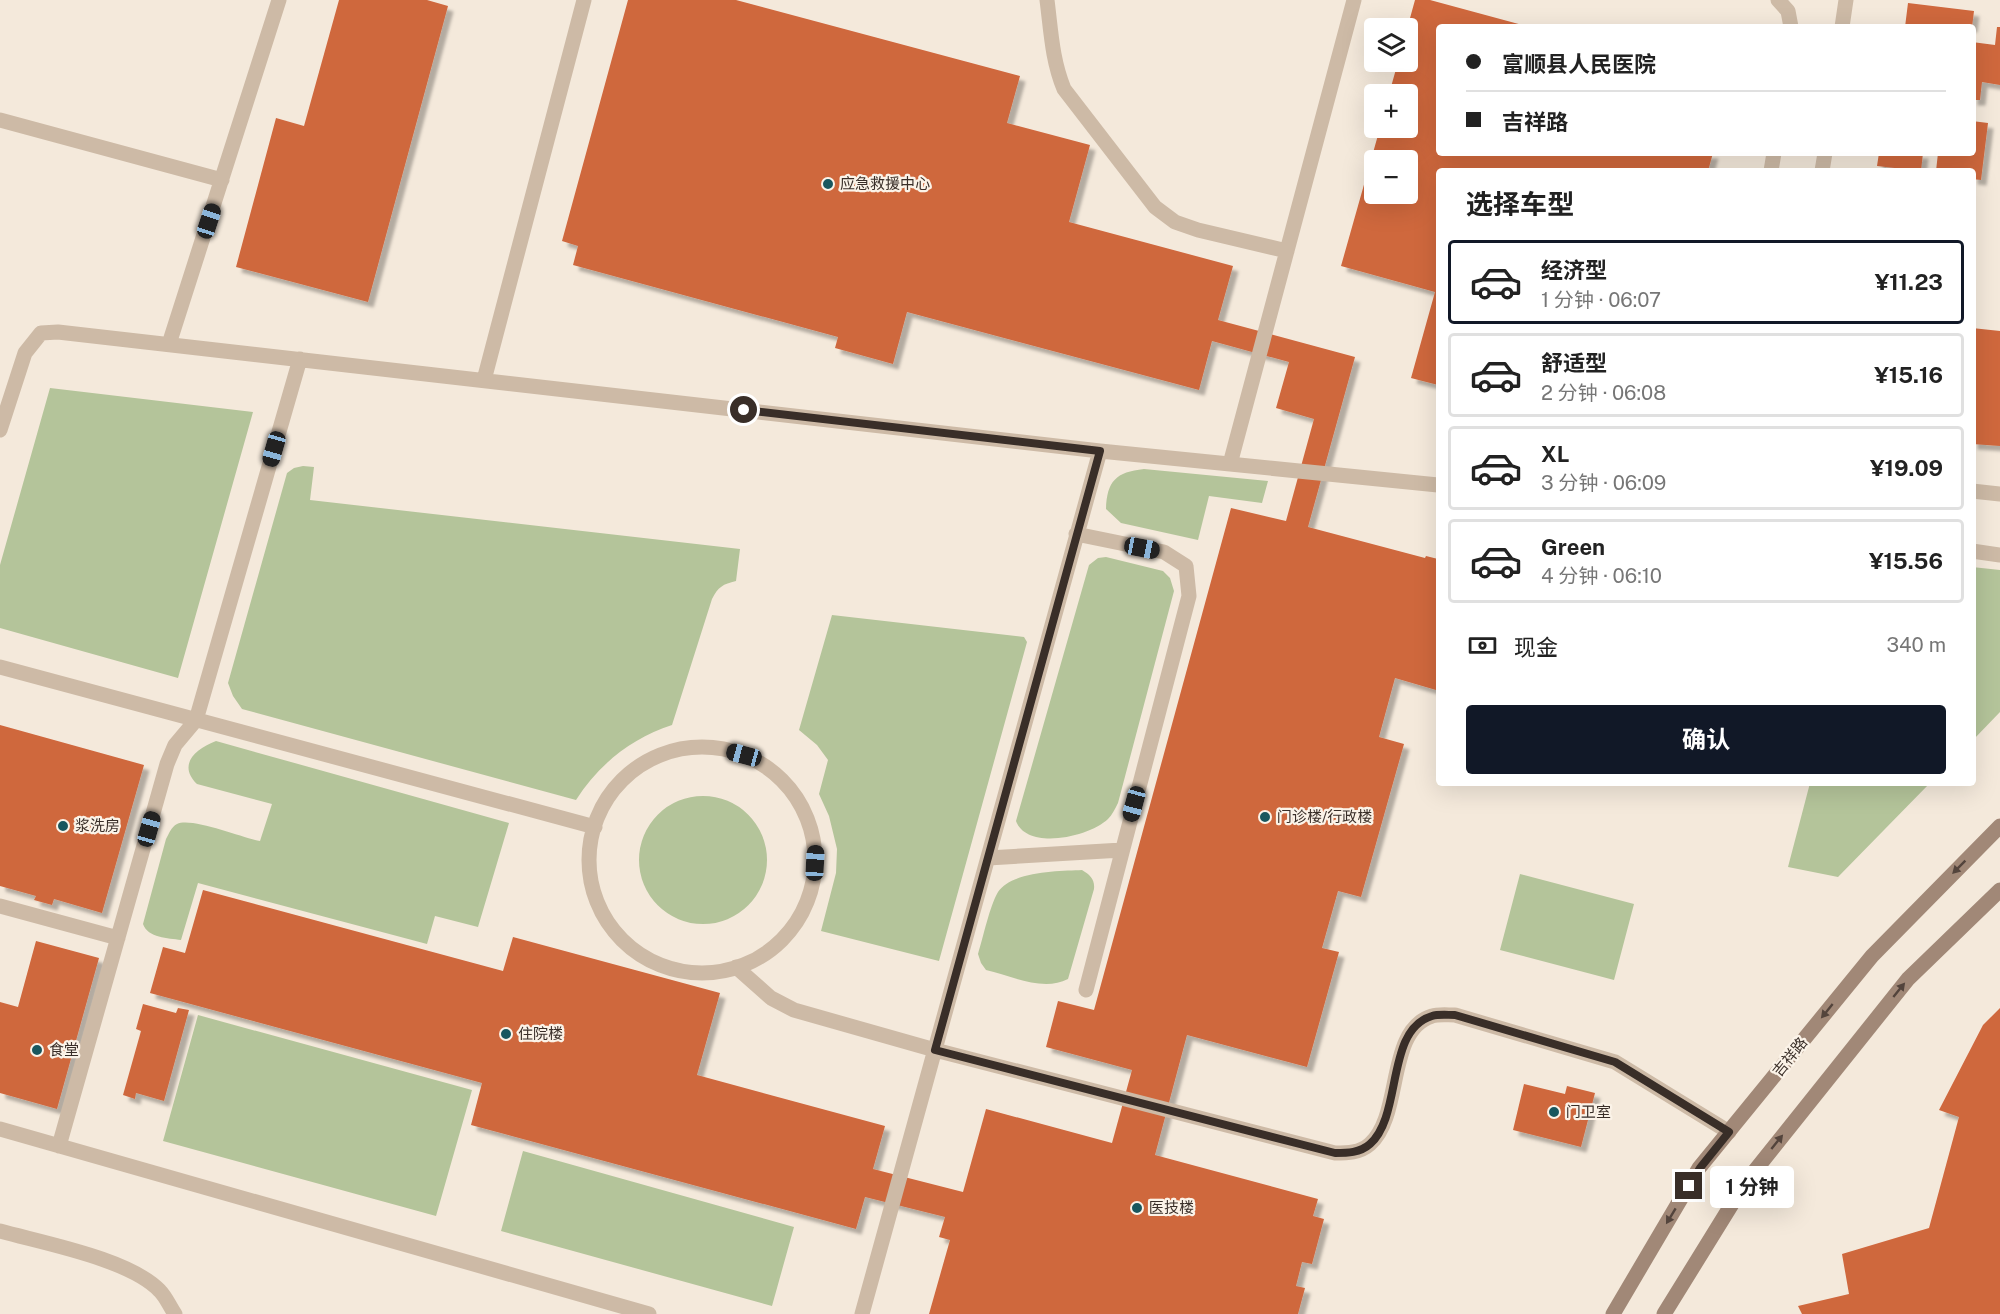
<!DOCTYPE html>
<html lang="zh">
<meta charset="utf-8">
<style>
:root{--surface:#fff;--page:#f6f6f6;--text:#222;--muted:#767676;--line:#e0e0e0;--accent:#111827}
body{margin:0;font-family:"Public Sans","Noto Sans SC",sans-serif;background:var(--page);color:var(--text);height:100vh;display:flex;flex-direction:column;font-size:22px;white-space:nowrap}
*{box-sizing:border-box;margin:0}
p{font-size:20px;color:var(--muted)}
.icon{flex:none;width:33px;height:33px;fill:none;stroke:currentColor;stroke-width:2;stroke-linecap:round;stroke-linejoin:round}
.map{position:relative;flex:1;overflow:hidden}
.sheet{position:absolute;left:1436px;top:168px;width:540px;height:618px;display:flex;flex-direction:column;background:var(--surface);border-radius:6px;box-shadow:0 6px 24px #0002}
.sheet>*{flex:none}
.guide{position:absolute;left:1436px;top:24px;width:540px;height:132px;border-radius:6px;box-shadow:0 6px 24px #0002;display:grid;align-content:center;height:132px;padding:0 30px;background:var(--surface)}
.fabs{position:absolute;left:1364px;top:18px;display:grid;gap:12px}
.fabs a{display:grid;place-items:center;width:54px;height:54px;border-radius:6px;background:var(--surface);box-shadow:0 6px 24px #0002;font-size:30px}
.end{position:absolute;width:27px;height:27px;margin:-14px;border:8px solid #392e28;background:#fff;box-shadow:0 0 0 3px #fff}
.from{border-radius:50%}
.bubble{position:absolute;height:42px;border-radius:6px;background:var(--surface);box-shadow:0 6px 24px #0002;font-size:20px;font-weight:700;line-height:42px;text-align:center}
.car{position:absolute;width:18px;height:36px;margin:-18px -9px;border-radius:8px;box-shadow:0 0 4px 2px #0007;background:linear-gradient(#222 24%,#8ab4d8 0 40%,#222 0 76%,#8ab4d8 0 86%,#222 0)}
.guide b{display:flex;align-items:center;gap:21px;height:57px;font-size:22px}
.guide b+b{border-top:2px solid var(--line)}
.guide i{width:15px;height:15px;background:var(--text)}
ul{padding:0;list-style:none}
li{display:flex;align-items:center;gap:18px;height:84px;margin:0 12px 9px;padding:0 18px;border:3px solid var(--line);border-radius:6px}
li div{flex:1}
li b{display:block;font-size:22px}
li em{font-style:normal;font-weight:700}
li.on{border-color:var(--accent)}
li>.icon{width:54px;height:54px;stroke-width:1.5}
h2{padding:0 30px;font-size:27px;line-height:72px}
.pay{display:flex;align-items:center;gap:15px;height:66px;padding:0 30px;font-size:22px}
.pay p{margin-inline-start:auto}
.button{display:flex;gap:12px;margin-top:auto;padding:12px 30px}
.button a{flex:1;height:69px;border-radius:6px;background:var(--accent);color:#fff;font-size:24px;font-weight:700;line-height:69px;text-align:center}
.map>svg:first-child{display:block}
</style>
<div class="map">
<svg width="2000" height="1314" viewBox="0 0 2000 1314">
<defs>
<filter id="shadow"><feDropShadow dx="5.5" dy="5.5" stdDeviation="1.5" flood-color="#0004"/></filter>
</defs>
<rect width="100%" height="100%" fill="#f4e9db"/>
<path fill="#b4c49a" d="M 50,388 L 253,412 L 178,678 L 0,628 L 0,565 Z
M 303,466 L 314,467 L 310,500 L 740,549 L 736,581 C 723,584 718,587 712,599 L 672,725 C 632,738 599,764 576,800 L 242,709 L 233,696 L 228,683 L 287,473 L 294,468 Z
M 1144,469 L 1268,481 L 1262,503 L 1209,496 L 1198,540 L 1121,523 L 1106,509 C 1107,481 1116,472 1144,469 Z
M 1106,557 L 1163,571 L 1170,578 L 1174,591 L 1118,803 C 1115,809 1112,815 1108,819 C 1089,837 1027,851 1016,821 L 1089,565 L 1098,558 Z
M 1972,567 L 2000,570 L 2000,712 L 1973,740 Z
M 832,615 L 1024,637 L 1027,642 L 939,961 L 821,931 L 836,873 L 837,849 L 829,816 L 819,794 L 828,760 L 817,745 L 799,730 Z
M 216,741 L 509,823 L 478,927 L 435,916 L 427,944 L 198,883 L 181,940 C 168,938 148,938 143,924 L 166,839 C 169,834 171,827 177,824 C 192,817 242,838 260,841 L 272,804 L 197,784 C 177,764 196,749 216,741 Z
M 1810,783 L 1930,783 L 1838,877 L 1788,867 Z
M639 860a64 64 0 1 1 128 0a64 64 0 1 1-128 0Z
M 1082,870 C 1090,875 1095,879 1094,889 L 1068,979 C 1043,992 1012,976 986,970 L 981,963 L 978,954 C 983,938 990,905 998,892 C 1012,871 1060,871 1082,870 Z
M 1520,874 L 1634,904 L 1614,980 L 1500,950 Z
M 198,1015 L 472,1090 L 436,1216 L 163,1141 Z
M 523,1151 L 794,1227 L 772,1306 L 501,1231 Z"/>
<path fill="#cf673e" fill-rule="evenodd" filter="url(#shadow)" d="M 339,0 L 427,0 L 448,6 L 368,302 L 236,267 L 276,118 L 304,126 Z
M 628,0 L 736,0 L 1020,76 L 1007,123 L 1090,145 L 1069,222 L 1233,266 L 1218,320 L 1355,357 L 1308,527 L 1425,558 L 1426,556 L 1438,559 L 1438,682 L 1436,690 L 1395,678 L 1379,737 L 1404,744 L 1361,897 L 1338,891 L 1322,948 L 1339,952 L 1307,1067 L 1187,1035 L 1155,1155 L 1318,1199 L 1313,1216 L 1324,1219 L 1312,1264 L 1302,1262 L 1296,1286 L 1305,1288 L 1298,1314 L 929,1314 L 950,1240 L 939,1237 L 945,1217 L 865,1197 L 856,1229 L 471,1125 L 482,1083 L 150,993 L 163,947 L 185,953 L 203,890 L 503,971 L 513,937 L 720,993 L 697,1075 L 885,1126 L 873,1169 L 963,1192 L 986,1109 L 1112,1143 L 1132,1070 L 1046,1047 L 1058,1001 L 1094,1010 L 1231,508 L 1286,521 L 1314,419 L 1276,408 L 1289,362 L 1212,341 L 1199,390 L 907,312 L 893,364 L 835,348 L 838,337 L 573,265 L 578,246 L 562,241 Z
M 1415,0 L 1430,0 L 1526,26 L 1438,27 L 1438,153 L 1713,153 L 1708,171 L 1438,171 L 1438,385 L 1411,378 L 1435,292 L 1341,266 L 1380,128 L 1407,128 L 1407,94 L 1389,94 L 1398,62 L 1407,62 L 1407,29 ZM 1374,160 L 1407,160 L 1407,194 L 1374,194 Z
M 1908,3 L 1974,11 L 1972,27 L 1905,27 Z
M 1997,27 L 2000,27 L 2000,85 L 1982,82 L 1980,100 L 1972,100 L 1972,42 L 1995,45 Z
M 1972,121 L 1988,123 L 1981,180 L 1972,179 L 1972,171 L 1936,171 L 1938,153 L 1972,153 Z
M 1879,153 L 1923,153 L 1921,171 L 1877,166 Z
M 1972,328 L 2000,331 L 2000,446 L 1972,444 Z
M 0,725 L 144,765 L 102,913 L 54,899 L 52,905 L 34,900 L 36,896 L 0,886 Z
M 36,941 L 99,958 L 57,1109 L 0,1093 L 0,1002 L 18,1007 Z
M 143,1004 L 176,1013 L 178,1008 L 189,1010 L 164,1101 L 136,1093 L 135,1099 L 123,1095 L 141,1031 L 136,1029 Z
M 2000,1008 L 2000,1314 L 1802,1314 L 1798,1306 L 1849,1294 L 1842,1254 L 1929,1228 L 1959,1117 L 1939,1110 L 1983,1025 Z
M 1524,1084 L 1565,1094 L 1567,1086 L 1595,1093 L 1581,1147 L 1513,1130 Z"/>
<g fill="none" stroke-linecap="round" stroke-linejoin="round">
<path stroke="#cdbaa6" stroke-width="15" d="M 1047,0 C 1051,31 1052,60 1064,89 L 1155,207 L 1175,222 L 1198,230 L 1287,251
M 1778,0 L 1788,11 L 1791,27
M 1842,27 L 1846,0
M 0,120 L 222,180
M 1771,171 L 1774,153
M 1822,171 L 1825,153
M 169,344 L 279,0
M 484,380 L 584,0
M 0,430 L 25,353 L 41,333 L 58,332 L 1100,451 L 1438,485
M 1230,464 L 1354,0
M 1972,491 L 2000,494
M 1076,534 L 1164,552 L 1186,566 L 1189,596 L 1086,990
M 1972,551 L 2000,555
M 0,667 L 595,827
M589 860a113 113 0 1 1 226 0a113 113 0 1 1-226 0Z
M 988,858 L 1122,850
M 0,906 L 118,938
M 736,967 L 771,998 L 794,1010 L 935,1050 L 1335,1153 C 1347,1153 1360,1153 1370,1144 C 1403,1115 1386,1030 1432,1016 C 1438,1014 1447,1015 1455,1015 L 1615,1062 L 1729,1132
M 0,1129 L 649,1314
M 59,1146 L 167,764 L 175,745 L 196,720 L 300,359
M 0,1231 C 43,1243 130,1259 160,1291 C 166,1297 170,1307 175,1314
M 862,1314 L 1100,451"/>
<path stroke="#a18877" stroke-width="15" d="M 1613,1314 L 1699,1168 L 1872,956 L 2000,826
M 1664,1314 L 1745,1183 L 1908,979 L 2000,890"/>
</g>
<defs><path id="oneway-solid" d="M-6-.8H1V-3.2L6.5 0L1 3.2V.8H-6Z" transform="scale(1.5)"/></defs>
<g fill="#53443c">
<use href="#oneway-solid" transform="translate(1959 867) rotate(135)"/>
<use href="#oneway-solid" transform="translate(1899 990) rotate(-51)"/>
<use href="#oneway-solid" transform="translate(1827 1011) rotate(129)"/>
<use href="#oneway-solid" transform="translate(1777 1142) rotate(-51)"/>
<use href="#oneway-solid" transform="translate(1671 1216) rotate(121)"/>
</g>
<g fill="none" stroke-linecap="round" stroke-linejoin="round">
<path stroke="#392e28" stroke-width="8" d="M 744,410 L 1100,451 L 935,1050 L 1335,1153 C 1347,1153 1360,1153 1370,1144 C 1403,1115 1385,1030 1432,1016 C 1438,1014 1447,1015 1455,1015 L 1615,1062 L 1729,1132 L 1700,1168 L 1689,1186"/>
</g>
<g fill="#19575e" stroke="#fbf3e8" stroke-width="2">
<circle cx="828" cy="184" r="6"/>
<circle cx="1265" cy="817" r="6"/>
<circle cx="63" cy="826" r="6"/>
<circle cx="506" cy="1034" r="6"/>
<circle cx="37" cy="1050" r="6"/>
<circle cx="1554" cy="1112" r="6"/>
<circle cx="1137" cy="1208" r="6"/>
</g>
<g text-anchor="middle" stroke-width="4.5" stroke-linejoin="round" paint-order="stroke">
<g font-size="15" fill="#392e28" stroke="#fbf3e8" text-anchor="start">
<text x="840" y="189">应急救援中心</text>
<text x="1277" y="822">门诊楼/行政楼</text>
<text x="75" y="831">浆洗房</text>
<text x="518" y="1039">住院楼</text>
<text x="49" y="1055">食堂</text>
<text x="1566" y="1117">门卫室</text>
<text x="1149" y="1213">医技楼</text>
</g>
<g font-size="15" fill="#392e28" stroke="#fbf3e8">
<text transform="translate(1790 1057) rotate(-51)" y="5">吉祥路</text>
</g>
</g>
</svg>
<div class="fabs">
<a><svg class="icon" aria-label="layers" viewBox="0 0 24 24"><path d="M12 4l9 5-9 5-9-5zM3 14l9 5 9-5"/></svg></a>
<a>+</a>
<a>−</a>
</div>
<i class="end from" style="left:744px;top:410px"></i>
<i class="end" style="left:1689px;top:1186px"></i>
<div class="bubble" style="left:1710px;top:1166px;width:84px">1 分钟</div>
<i class="car" style="left:209px;top:221px;rotate:18deg"></i>
<i class="car" style="left:274px;top:449px;rotate:196deg"></i>
<i class="car" style="left:1142px;top:548px;rotate:101deg"></i>
<i class="car" style="left:744px;top:755px;rotate:285deg"></i>
<i class="car" style="left:1134px;top:804px;rotate:195deg"></i>
<i class="car" style="left:149px;top:829px;rotate:16deg"></i>
<i class="car" style="left:815px;top:863px;rotate:3deg"></i>
<div class="guide">
<b><i class="from"></i>富顺县人民医院</b>
<b><i></i>吉祥路</b>
</div>
<section class="sheet">
<h2>选择车型</h2>
<ul>
<li class="on"><svg class="icon" aria-label="car" viewBox="0 0 24 24"><path d="M5 17H2v-5l4-1 3-4h7l3 4 3 1v5h-3M9 17h6M6 11h13"/><circle cx="7" cy="17" r="2"/><circle cx="17" cy="17" r="2"/></svg><div><b>经济型</b><p>1 分钟 · 06:07</p></div><em>¥11.23</em></li>
<li><svg class="icon" aria-label="car" viewBox="0 0 24 24"><path d="M5 17H2v-5l4-1 3-4h7l3 4 3 1v5h-3M9 17h6M6 11h13"/><circle cx="7" cy="17" r="2"/><circle cx="17" cy="17" r="2"/></svg><div><b>舒适型</b><p>2 分钟 · 06:08</p></div><em>¥15.16</em></li>
<li><svg class="icon" aria-label="car" viewBox="0 0 24 24"><path d="M5 17H2v-5l4-1 3-4h7l3 4 3 1v5h-3M9 17h6M6 11h13"/><circle cx="7" cy="17" r="2"/><circle cx="17" cy="17" r="2"/></svg><div><b>XL</b><p>3 分钟 · 06:09</p></div><em>¥19.09</em></li>
<li><svg class="icon" aria-label="car" viewBox="0 0 24 24"><path d="M5 17H2v-5l4-1 3-4h7l3 4 3 1v5h-3M9 17h6M6 11h13"/><circle cx="7" cy="17" r="2"/><circle cx="17" cy="17" r="2"/></svg><div><b>Green</b><p>4 分钟 · 06:10</p></div><em>¥15.56</em></li>
</ul>
<div class="pay"><svg class="icon" aria-label="cash" viewBox="0 0 24 24"><path d="M3 7h18v10H3z"/><circle cx="12" cy="12" r="2"/></svg>现金<p>340 m</p></div>
<div class="button"><a>确认</a></div>
</section>
</div>
